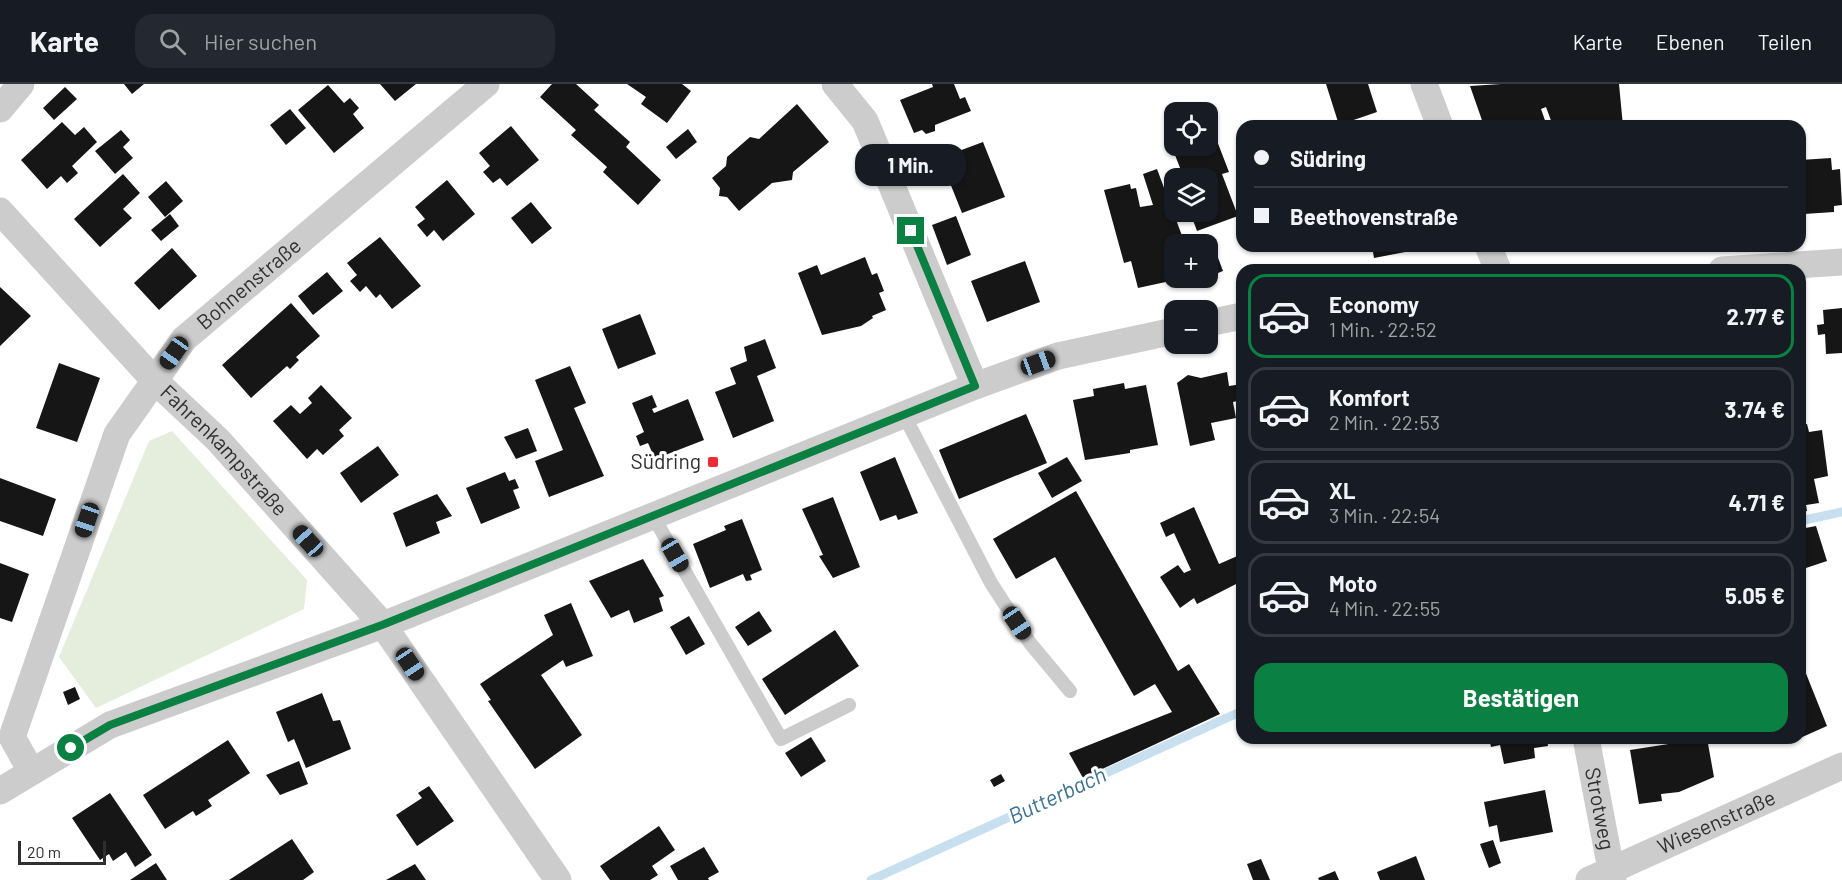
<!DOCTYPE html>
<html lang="de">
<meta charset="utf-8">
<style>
:root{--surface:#171b24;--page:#242831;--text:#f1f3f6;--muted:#9ea1a6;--line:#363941;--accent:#0b8043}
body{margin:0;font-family:Barlow,sans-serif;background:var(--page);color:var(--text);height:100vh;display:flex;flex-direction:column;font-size:22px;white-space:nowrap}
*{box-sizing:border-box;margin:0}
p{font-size:20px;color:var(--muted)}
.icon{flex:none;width:33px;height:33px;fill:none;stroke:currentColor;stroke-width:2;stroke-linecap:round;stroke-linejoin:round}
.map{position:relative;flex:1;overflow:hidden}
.side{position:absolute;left:1236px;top:180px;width:570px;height:480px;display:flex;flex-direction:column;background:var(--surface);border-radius:18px;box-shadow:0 2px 4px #0004}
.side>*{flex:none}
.banner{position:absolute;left:1236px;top:36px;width:570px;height:132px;border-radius:18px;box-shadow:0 2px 4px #0004;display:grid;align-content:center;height:132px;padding:0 18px;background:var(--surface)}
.controls{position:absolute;left:1164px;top:18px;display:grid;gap:12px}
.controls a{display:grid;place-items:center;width:54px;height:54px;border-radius:12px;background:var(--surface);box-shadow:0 2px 4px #0004;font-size:30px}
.scale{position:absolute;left:18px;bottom:15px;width:88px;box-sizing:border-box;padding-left:6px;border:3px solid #2f2f2f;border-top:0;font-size:16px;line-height:21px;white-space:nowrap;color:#2f2f2f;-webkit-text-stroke:4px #fff;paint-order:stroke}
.end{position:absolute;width:27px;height:27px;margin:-14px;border:8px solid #0b8043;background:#fff;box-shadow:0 0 0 3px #fff}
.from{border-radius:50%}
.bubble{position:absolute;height:42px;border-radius:18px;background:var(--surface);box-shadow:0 2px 4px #0004;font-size:20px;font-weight:700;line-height:42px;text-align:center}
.car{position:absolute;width:18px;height:36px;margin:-18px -9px;border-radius:8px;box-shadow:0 0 4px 2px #0007;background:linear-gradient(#222 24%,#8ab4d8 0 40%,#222 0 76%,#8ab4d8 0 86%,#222 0)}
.banner b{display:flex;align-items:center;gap:21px;height:57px;font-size:22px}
.banner b+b{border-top:2px solid var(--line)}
.banner i{width:15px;height:15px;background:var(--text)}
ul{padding:10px 0 0;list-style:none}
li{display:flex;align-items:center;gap:18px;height:84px;margin:0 12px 9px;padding:0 6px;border:3px solid var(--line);border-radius:18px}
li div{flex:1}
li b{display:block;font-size:22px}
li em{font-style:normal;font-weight:700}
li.selected{border-color:var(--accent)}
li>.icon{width:54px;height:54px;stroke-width:1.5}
.button{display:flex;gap:12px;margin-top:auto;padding:12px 18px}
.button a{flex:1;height:69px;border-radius:18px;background:var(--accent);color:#fff;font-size:24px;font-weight:700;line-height:69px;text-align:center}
header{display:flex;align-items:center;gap:36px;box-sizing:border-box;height:84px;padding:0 30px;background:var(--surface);border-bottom:2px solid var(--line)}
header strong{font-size:28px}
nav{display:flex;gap:33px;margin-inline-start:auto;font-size:21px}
.search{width:420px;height:54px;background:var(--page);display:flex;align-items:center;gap:15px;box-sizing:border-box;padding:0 21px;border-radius:18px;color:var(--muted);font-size:22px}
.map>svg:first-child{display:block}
</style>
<header>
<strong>Karte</strong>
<div class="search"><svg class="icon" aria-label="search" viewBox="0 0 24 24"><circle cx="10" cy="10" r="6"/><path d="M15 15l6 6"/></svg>Hier suchen</div>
<nav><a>Karte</a><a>Ebenen</a><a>Teilen</a></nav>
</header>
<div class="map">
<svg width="1842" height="796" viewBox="0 0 1842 796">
<rect width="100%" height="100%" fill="#fff"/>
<path fill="#e5eddc" d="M 172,347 L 307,496 L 304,525 L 96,624 L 59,573 L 149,357 Z"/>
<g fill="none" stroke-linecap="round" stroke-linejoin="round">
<path stroke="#c7dfee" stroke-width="9" d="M 1800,437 L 1842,428
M 871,796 L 1242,627"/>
</g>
<path fill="#161616" d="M 124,0 L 144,0 L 132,10 Z
M 380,0 L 416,0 L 395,17 Z
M 552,0 L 576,0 L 599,21 L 594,26 L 630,58 L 626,63 L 661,96 L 638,121 L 603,88 L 607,83 L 571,51 L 576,46 L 540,13 Z
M 627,0 L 682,0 L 691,7 L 667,39 L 641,20 L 646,13 Z
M 932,0 L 954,0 L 960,15 L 965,13 L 971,27 L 935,41 L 935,47 L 926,50 L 922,46 L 914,49 L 900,16 L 933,3 Z
M 1326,0 L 1368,0 L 1377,28 L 1339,41 Z
M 1501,0 L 1619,0 L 1623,42 L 1553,42 L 1546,23 L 1541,25 L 1547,42 L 1484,42 L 1470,2 Z
M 328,1 L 344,19 L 350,14 L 359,24 L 353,30 L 364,44 L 334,69 L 298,26 Z
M 65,3 L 77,15 L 54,36 L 43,24 Z
M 797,20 L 829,58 L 793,88 L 792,96 L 772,99 L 739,127 L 727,113 L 719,112 L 720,104 L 712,94 L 726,82 L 727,73 L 750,53 L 759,55 Z
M 290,25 L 306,44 L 286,61 L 270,41 Z
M 62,38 L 75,51 L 84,43 L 97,58 L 72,82 L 78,89 L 67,99 L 61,92 L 47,105 L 21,76 Z
M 511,42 L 539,76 L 507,102 L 500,94 L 493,99 L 483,88 L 490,82 L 479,69 Z
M 1212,44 L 1229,88 L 1222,90 L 1238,132 L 1197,147 L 1190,128 L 1208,128 L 1208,94 L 1180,94 L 1182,89 L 1168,53 L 1174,51 L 1174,62 L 1208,62 L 1208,45 Z
M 688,45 L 697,58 L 676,75 L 666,63 Z
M 121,46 L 130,56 L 123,63 L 133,74 L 115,90 L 95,67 Z
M 983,58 L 1005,113 L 962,129 L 940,74 Z
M 1831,74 L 1832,86 L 1840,85 L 1842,121 L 1834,122 L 1834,128 L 1804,130 L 1804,127 L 1800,127 L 1800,76 Z
M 1157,85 L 1184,157 L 1168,160 L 1175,196 L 1138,204 L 1131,177 L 1124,179 L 1104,106 L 1130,100 L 1131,105 L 1136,104 L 1140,123 L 1153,121 L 1143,90 Z
M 123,90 L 140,109 L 123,125 L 132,134 L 100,163 L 74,135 Z
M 447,96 L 475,130 L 443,157 L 434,146 L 427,153 L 417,141 L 425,135 L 415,123 Z
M 166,97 L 183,117 L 165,133 L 148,113 Z
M 531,118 L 552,144 L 532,160 L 511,134 Z
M 170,130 L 179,142 L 161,157 L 151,146 Z
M 956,132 L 971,171 L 947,181 L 932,141 Z
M 380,153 L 421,202 L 392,225 L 380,210 L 376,214 L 366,202 L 360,208 L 350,197 L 357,191 L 347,179 Z
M 1372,162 L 1425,162 L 1426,164 L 1374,174 Z
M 1214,163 L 1223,187 L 1208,193 L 1208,165 Z
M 172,164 L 197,192 L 159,226 L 134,199 Z
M 865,173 L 872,191 L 877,189 L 884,207 L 879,209 L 886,226 L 872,232 L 873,234 L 861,242 L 822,251 L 798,189 L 817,181 L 821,191 Z
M 1025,177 L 1040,218 L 987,238 L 971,197 Z
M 327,188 L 343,207 L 313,231 L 298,212 Z
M 0,203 L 31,232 L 0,262 Z
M 291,219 L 320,252 L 296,273 L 299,276 L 290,285 L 287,282 L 251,314 L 222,281 Z
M 1842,224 L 1842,269 L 1826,270 L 1825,250 L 1818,251 L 1817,241 L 1824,240 L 1823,226 Z
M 640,230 L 656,270 L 618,285 L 602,245 Z
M 765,255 L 776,284 L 757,292 L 774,337 L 733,354 L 715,308 L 736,300 L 730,284 L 747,277 L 744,263 Z
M 59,279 L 100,294 L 77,358 L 36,344 Z
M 570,282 L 586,319 L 574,324 L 604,392 L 549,413 L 535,377 L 563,366 L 535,296 Z
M 1227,288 L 1229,302 L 1242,300 L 1242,316 L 1233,318 L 1236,334 L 1211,339 L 1215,356 L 1190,362 L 1177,299 L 1188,291 L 1201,294 Z
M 1124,299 L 1125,305 L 1146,301 L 1158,361 L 1130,366 L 1130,369 L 1085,376 L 1073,316 L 1094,312 L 1093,305 Z
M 321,301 L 352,334 L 339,346 L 344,352 L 323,371 L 317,365 L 307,375 L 273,337 L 291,321 L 300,330 L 312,319 L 308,314 Z
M 652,311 L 657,323 L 652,325 L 654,329 L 688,315 L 704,356 L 655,375 L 648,359 L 640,362 L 636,352 L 644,348 L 632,319 Z
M 1026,330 L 1047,379 L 959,415 L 939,366 Z
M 1807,340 L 1809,348 L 1822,346 L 1828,392 L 1814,395 L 1819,419 L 1806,421 L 1807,427 L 1800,428 L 1800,341 Z
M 528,344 L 537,367 L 516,375 L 504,353 Z
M 378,362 L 399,391 L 361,419 L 340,389 Z
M 895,373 L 918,429 L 898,436 L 896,431 L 880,437 L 860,388 Z
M 1067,373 L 1082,397 L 1052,414 L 1038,389 Z
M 505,388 L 509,397 L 515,395 L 519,404 L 513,406 L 520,424 L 481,440 L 466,404 Z
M 0,394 L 56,415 L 43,452 L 0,437 Z
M 1076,407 L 1178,587 L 1189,580 L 1220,630 L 1083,694 L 1069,669 L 1172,628 L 1155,600 L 1134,612 L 1055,473 L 1016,495 L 993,455 Z
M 437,410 L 452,432 L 436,438 L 440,449 L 406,463 L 393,429 Z
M 833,413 L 860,483 L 833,494 L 819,472 L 823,471 L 802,425 Z
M 1194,423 L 1219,480 L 1242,470 L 1242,497 L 1197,520 L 1194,514 L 1180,524 L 1160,493 L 1178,481 L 1184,489 L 1191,486 L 1174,449 L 1166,453 L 1160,439 Z
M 742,435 L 762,486 L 750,491 L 752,496 L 746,497 L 743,490 L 710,504 L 693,460 L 726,446 L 724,442 Z
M 1816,442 L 1827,477 L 1800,486 L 1800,445 Z
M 643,475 L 664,512 L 659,514 L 663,527 L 634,539 L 629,526 L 611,534 L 589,497 Z
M 0,479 L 29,490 L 12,538 L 0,534 Z
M 571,519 L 593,572 L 566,583 L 563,576 L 541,591 L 582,651 L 535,685 L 488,617 L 491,616 L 480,600 L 553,551 L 544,531 Z
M 759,527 L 772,547 L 748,562 L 735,543 Z
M 689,532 L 705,560 L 686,571 L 670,543 Z
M 835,546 L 859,582 L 785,631 L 762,595 Z
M 1805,587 L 1827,642 L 1800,654 L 1800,589 Z
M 75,603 L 80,615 L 68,621 L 63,608 Z
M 322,609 L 333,637 L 340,636 L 351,665 L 306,684 L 294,655 L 288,658 L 276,628 Z
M 811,653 L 826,677 L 801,693 L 785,669 Z
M 1489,654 L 1547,654 L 1548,662 L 1534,664 L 1535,674 L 1504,680 L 1500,661 L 1491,663 Z
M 1707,654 L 1714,693 L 1679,708 L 1661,710 L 1662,717 L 1639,720 L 1630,666 Z
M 228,656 L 250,689 L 208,716 L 212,722 L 196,732 L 193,727 L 165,745 L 143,711 Z
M 299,677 L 308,700 L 280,711 L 266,691 Z
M 1001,690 L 1005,697 L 994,703 L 990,696 Z
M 429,702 L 454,737 L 417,762 L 396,731 L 422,714 L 418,709 Z
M 1545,706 L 1553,748 L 1500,758 L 1497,741 L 1489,743 L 1484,718 Z
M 110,709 L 152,771 L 135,783 L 126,768 L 113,777 L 109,770 L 100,776 L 72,734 Z
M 659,742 L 675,766 L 652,782 L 658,791 L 650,796 L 610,796 L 600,782 Z
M 292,755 L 314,788 L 303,796 L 229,796 Z
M 1493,756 L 1501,779 L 1489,784 L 1480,760 Z
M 704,763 L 719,788 L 708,794 L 709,796 L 678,796 L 670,782 Z
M 1416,772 L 1425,796 L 1380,796 L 1377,788 Z
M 1261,775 L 1270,796 L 1253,796 L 1247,780 Z
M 156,779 L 167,796 L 130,796 Z
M 415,780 L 426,796 L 386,796 Z
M 1335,787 L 1339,796 L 1319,796 L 1318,794 Z"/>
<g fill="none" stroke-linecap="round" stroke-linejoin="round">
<path stroke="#ccc" stroke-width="14" d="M 904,331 L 991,499 L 1030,559 L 1070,607
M 653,432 L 781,655 L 849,621"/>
<g stroke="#ccc" stroke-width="27">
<path d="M 835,0 L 865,37 L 975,302"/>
<path d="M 1424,0 L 1440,42"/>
<path d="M 0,25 L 21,0"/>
<path id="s1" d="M 0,127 L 154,296 L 218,356 L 383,541 L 558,796"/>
<path d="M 1488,162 L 1498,186"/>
<path d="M 1722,186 L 1842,178"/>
<path d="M 1208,239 L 1242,232"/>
<path id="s2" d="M 1586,654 L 1613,796"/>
<path id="s3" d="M 31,687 L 12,653 L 117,350 L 184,255 L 486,0"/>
<path d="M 0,707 L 110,641 L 383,541 L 975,302 L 1058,272 L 1174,247"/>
<path id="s4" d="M 1589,796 L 1842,682"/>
</g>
</g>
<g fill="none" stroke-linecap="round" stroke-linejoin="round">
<path stroke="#0b8043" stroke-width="8" d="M 71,664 L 110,641 L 382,541 L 975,302 L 911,147"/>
</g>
<rect fill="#ee2938" stroke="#fff" stroke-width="2" x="707" y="372" width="12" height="12" rx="3"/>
<g text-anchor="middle" stroke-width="6" stroke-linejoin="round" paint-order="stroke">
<g font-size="21" fill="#2f2f2f" stroke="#fff">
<text dy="7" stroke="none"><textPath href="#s3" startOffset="561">Bohnenstraße</textPath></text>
<text dy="7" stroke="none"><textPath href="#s1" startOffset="328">Fahrenkampstraße</textPath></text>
<text dy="7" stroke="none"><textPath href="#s2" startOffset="72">Strotweg</textPath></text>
<text dy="7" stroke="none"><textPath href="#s4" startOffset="140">Wiesenstraße</textPath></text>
</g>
<g font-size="21" fill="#2f2f2f" stroke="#fff" text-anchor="end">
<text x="701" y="385">Südring</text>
</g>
<g font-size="22" font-style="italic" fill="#387195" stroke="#fff">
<text transform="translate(1057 711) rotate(-25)" y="8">Butterbach</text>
</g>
</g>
</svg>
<div class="controls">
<a><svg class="icon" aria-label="locate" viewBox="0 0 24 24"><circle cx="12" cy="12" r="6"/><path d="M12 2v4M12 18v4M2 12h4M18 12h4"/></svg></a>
<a><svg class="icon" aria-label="layers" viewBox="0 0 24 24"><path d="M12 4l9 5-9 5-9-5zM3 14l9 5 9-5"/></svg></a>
<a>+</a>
<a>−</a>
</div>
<div class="scale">20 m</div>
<i class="end from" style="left:71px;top:664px"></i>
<i class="end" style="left:911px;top:147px"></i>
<div class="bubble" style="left:855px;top:60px;width:111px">1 Min.</div>
<i class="car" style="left:174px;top:269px;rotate:215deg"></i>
<i class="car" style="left:1038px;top:279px;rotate:70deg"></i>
<i class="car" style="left:87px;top:436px;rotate:199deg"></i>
<i class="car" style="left:308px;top:457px;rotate:318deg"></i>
<i class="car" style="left:675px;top:471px;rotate:150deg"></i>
<i class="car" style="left:1017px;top:539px;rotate:146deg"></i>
<i class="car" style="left:410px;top:580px;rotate:146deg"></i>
<div class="banner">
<b><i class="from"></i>Südring</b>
<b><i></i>Beethovenstraße</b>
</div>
<section class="side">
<ul>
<li class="selected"><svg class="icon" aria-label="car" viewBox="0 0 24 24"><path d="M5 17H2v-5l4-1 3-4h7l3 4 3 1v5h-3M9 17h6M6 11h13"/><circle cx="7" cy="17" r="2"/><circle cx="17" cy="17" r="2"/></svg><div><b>Economy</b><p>1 Min. · 22:52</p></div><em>2.77 €</em></li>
<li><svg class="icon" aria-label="car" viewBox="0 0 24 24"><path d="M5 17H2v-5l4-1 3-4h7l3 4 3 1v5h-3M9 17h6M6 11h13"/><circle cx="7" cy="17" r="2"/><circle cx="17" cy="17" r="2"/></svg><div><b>Komfort</b><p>2 Min. · 22:53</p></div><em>3.74 €</em></li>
<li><svg class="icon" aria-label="car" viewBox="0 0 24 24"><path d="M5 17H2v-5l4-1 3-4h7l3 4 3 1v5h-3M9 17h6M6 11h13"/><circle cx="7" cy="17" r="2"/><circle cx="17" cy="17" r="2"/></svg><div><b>XL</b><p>3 Min. · 22:54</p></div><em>4.71 €</em></li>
<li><svg class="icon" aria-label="car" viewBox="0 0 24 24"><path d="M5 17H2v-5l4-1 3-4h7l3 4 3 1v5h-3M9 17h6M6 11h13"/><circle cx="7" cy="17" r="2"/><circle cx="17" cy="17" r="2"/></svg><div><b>Moto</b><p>4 Min. · 22:55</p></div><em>5.05 €</em></li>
</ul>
<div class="button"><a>Bestätigen</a></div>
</section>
</div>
